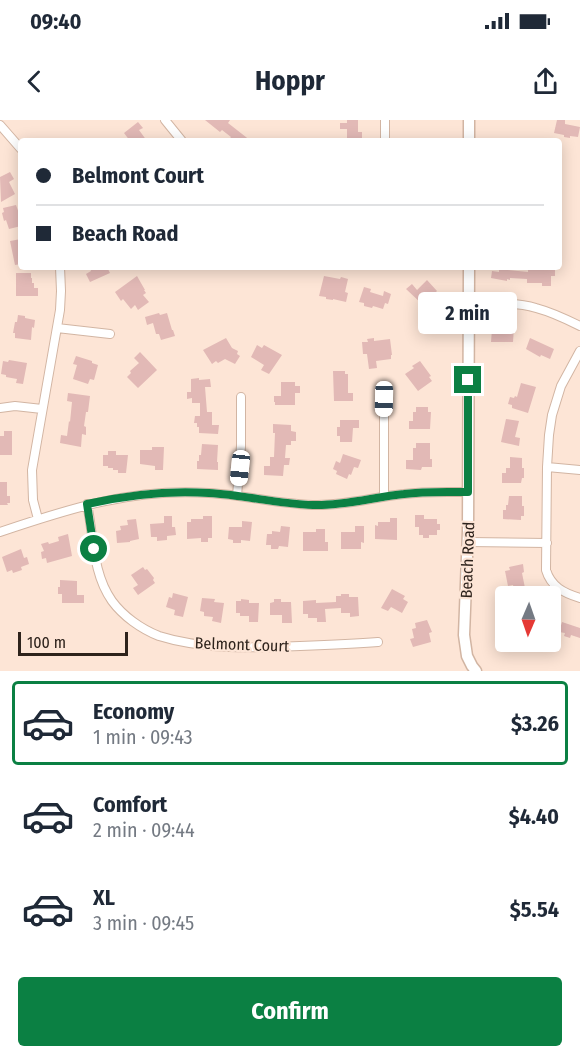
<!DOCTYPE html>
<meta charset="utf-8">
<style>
:root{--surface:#fff;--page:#f2f2f3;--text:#1f2937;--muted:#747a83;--line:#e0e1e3;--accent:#0b8043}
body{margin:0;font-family:"Fira Sans Condensed",sans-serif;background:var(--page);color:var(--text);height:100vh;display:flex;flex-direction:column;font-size:22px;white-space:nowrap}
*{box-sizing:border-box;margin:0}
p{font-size:20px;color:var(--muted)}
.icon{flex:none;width:33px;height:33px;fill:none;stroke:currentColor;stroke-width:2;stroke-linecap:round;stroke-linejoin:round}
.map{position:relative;height:551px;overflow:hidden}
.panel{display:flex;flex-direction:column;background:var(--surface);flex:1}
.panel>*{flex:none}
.hud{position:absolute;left:18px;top:18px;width:544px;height:132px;border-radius:6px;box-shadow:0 3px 15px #0003;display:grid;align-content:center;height:132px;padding:0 18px;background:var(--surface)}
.needle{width:39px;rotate:182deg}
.controls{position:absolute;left:495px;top:466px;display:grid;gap:12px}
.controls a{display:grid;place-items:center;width:66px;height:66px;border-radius:6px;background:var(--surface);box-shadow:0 3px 15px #0003;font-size:30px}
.scale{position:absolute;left:18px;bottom:15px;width:110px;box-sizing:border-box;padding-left:6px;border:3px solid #2e231c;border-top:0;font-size:16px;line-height:21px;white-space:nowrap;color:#2e231c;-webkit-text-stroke:4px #fde5d6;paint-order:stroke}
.end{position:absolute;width:27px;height:27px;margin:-14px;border:8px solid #0b8043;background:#fff;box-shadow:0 0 0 3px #fff}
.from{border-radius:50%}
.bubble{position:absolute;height:42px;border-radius:6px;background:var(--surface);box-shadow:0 3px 15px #0003;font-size:20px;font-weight:700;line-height:42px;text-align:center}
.car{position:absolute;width:18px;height:36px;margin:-18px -9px;border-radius:8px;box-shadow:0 0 4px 2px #0007;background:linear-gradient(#fff 24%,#345 0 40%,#fff 0 76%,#345 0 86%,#fff 0)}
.hud b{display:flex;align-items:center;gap:21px;height:57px;font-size:22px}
.hud b+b{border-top:2px solid var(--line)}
.hud i{width:15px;height:15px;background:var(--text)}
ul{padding:10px 0 0;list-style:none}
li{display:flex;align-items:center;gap:18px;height:84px;margin:0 12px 9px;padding:0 6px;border:3px solid transparent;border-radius:6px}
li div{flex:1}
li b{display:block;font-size:22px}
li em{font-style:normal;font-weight:700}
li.active{border-color:var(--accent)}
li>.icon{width:54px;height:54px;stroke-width:1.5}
.cta{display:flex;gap:12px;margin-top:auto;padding:12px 18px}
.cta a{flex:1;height:69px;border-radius:6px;background:var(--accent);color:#fff;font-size:24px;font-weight:700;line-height:69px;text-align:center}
.status{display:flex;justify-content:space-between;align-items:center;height:42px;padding:0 30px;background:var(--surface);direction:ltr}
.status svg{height:16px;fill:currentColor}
header{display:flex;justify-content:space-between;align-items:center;height:78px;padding:0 18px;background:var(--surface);font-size:27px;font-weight:700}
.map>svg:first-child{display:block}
</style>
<div class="status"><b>09:40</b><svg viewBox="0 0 49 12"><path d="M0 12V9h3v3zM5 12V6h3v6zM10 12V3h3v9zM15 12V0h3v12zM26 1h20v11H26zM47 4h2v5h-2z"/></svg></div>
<header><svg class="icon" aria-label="back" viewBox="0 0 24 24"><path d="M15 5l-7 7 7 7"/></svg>Hoppr<svg class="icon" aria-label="share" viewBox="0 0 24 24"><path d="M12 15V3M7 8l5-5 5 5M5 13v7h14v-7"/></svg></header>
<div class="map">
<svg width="580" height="551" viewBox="0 0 580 551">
<rect width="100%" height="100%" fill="#fde5d6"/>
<path fill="#e2b9b6" d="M 205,0 L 230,0 L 228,3 L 251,21 L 228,21 L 231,17 L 222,10 L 220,12 Z
M 347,0 L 358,0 L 358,12 L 362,12 L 362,20 L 347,20 L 347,9 L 340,9 L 340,3 L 347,3 Z
M 557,0 L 565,0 L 565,4 L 580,7 L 578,17 L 570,16 L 570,18 L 564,17 L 564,15 L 554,13 Z
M 138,2 L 143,8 L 139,10 L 147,21 L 130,21 L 124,13 Z
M 10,52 L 14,59 L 9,62 L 15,74 L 1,82 L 0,57 Z
M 16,85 L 21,99 L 21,106 L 9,109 L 6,100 L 4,101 L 2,93 L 4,92 L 3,88 Z
M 21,119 L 21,144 L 15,145 L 10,121 Z
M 90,147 L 107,147 L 110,153 L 90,162 L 86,154 L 91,151 Z
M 547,147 L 555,147 L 555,156 L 551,156 L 551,166 L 542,166 L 542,163 L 527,163 L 527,159 L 510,158 L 510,160 L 507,159 L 507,161 L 491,158 L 492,151 L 499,152 L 499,149 L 528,152 L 528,150 L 547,149 Z
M 16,153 L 31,153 L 31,158 L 32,158 L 32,163 L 34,163 L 34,168 L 38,168 L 38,176 L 16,176 Z
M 137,156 L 145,170 L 144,170 L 146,173 L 143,175 L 149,182 L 138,190 L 135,185 L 131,189 L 123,179 L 121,181 L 115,172 Z
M 324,156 L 340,159 L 341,157 L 348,159 L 345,172 L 348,173 L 346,182 L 333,179 L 333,180 L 326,179 L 326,177 L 319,176 Z
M 427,160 L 437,171 L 423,185 L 406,169 L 412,164 L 417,170 Z
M 364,167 L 371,169 L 370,172 L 383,176 L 384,171 L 391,174 L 388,184 L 385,183 L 383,189 L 373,186 L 372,188 L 364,186 L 364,183 L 359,182 Z
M 159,193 L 160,195 L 167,193 L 172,210 L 173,210 L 175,216 L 161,220 L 159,214 L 156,214 L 153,203 L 147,205 L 145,197 Z
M 18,195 L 25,196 L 25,198 L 35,200 L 34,208 L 32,207 L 31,220 L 15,218 L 15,213 L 13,213 L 15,202 L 17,202 Z
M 506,207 L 514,207 L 513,222 L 491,222 L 492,209 L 506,210 Z
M 226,218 L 232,228 L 238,231 L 237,234 L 240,236 L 235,244 L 225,239 L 218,243 L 216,241 L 212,244 L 203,230 Z
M 374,218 L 374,221 L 390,219 L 392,235 L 391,235 L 391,239 L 376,241 L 377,248 L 369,249 L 367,234 L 363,234 L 362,222 L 368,222 L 367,219 Z
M 530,218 L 554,229 L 550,239 L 541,235 L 540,237 L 526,229 Z
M 257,225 L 262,228 L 264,225 L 282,235 L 269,254 L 261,250 L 264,245 L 251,237 Z
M 140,232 L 157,250 L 138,268 L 127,257 L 131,253 L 130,251 L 139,243 L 134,238 Z
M 76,236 L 92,241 L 92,243 L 98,245 L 94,260 L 90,259 L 88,264 L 73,259 L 77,245 L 73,244 Z
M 9,240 L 27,243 L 23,264 L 16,263 L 17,259 L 6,257 L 6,255 L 1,254 L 3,241 L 8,242 Z
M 420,241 L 431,256 L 429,257 L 432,261 L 418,271 L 405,254 L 414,248 L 412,246 Z
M 333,251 L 345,251 L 345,254 L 348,254 L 348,273 L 353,273 L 353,281 L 334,281 Z
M 199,258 L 199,260 L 210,259 L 211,267 L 205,267 L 207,292 L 212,292 L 212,305 L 219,305 L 218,314 L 199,313 L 199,307 L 197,307 L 197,303 L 194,303 L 195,296 L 200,296 L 200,283 L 192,283 L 192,278 L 187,279 L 187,272 L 191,272 L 191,259 Z
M 281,262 L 295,262 L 295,266 L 300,266 L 300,273 L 295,273 L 295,285 L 275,285 L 275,282 L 274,282 L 274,276 L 281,276 Z
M 521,263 L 536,267 L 528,293 L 512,288 L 512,285 L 508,284 L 510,277 L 514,278 L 515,276 L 517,277 Z
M 68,273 L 90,276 L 88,292 L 86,292 L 84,306 L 86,307 L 86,315 L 82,314 L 81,327 L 60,323 L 61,315 L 67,316 L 69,301 L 70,302 L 72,282 L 67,281 Z
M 416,287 L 428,287 L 428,292 L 431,292 L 430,309 L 409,309 L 409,301 L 413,301 L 413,292 L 416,292 Z
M 506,299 L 519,301 L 515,317 L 520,318 L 519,326 L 501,322 Z
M 340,300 L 359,300 L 359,308 L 353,308 L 352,322 L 340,322 L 340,316 L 337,316 L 337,307 L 340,307 Z
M 273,304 L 291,305 L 291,311 L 296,312 L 296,321 L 291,321 L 291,325 L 286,325 L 285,338 L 290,338 L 289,345 L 284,345 L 283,356 L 264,355 L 264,346 L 270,346 L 270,337 L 274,337 L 275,313 L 273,313 Z
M 4,311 L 12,311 L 12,335 L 0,335 L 0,316 L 4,316 Z
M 416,323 L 430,323 L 430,339 L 432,339 L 432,347 L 422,347 L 421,350 L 406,349 L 406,340 L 413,340 L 413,328 L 416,328 Z
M 202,324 L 218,325 L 217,342 L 218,342 L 218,350 L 197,349 L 197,341 L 199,341 L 199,335 L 201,335 Z
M 152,327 L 164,327 L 163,350 L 155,350 L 155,346 L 140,344 L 140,330 L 152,330 Z
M 108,331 L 116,331 L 116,335 L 128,335 L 126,353 L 118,353 L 118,350 L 113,350 L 113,348 L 108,348 L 108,346 L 103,346 L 103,335 L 108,335 Z
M 343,334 L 361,340 L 358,348 L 354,347 L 351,355 L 349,354 L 347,359 L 336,354 L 337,351 L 333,349 L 336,341 L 340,343 Z
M 510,337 L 522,338 L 522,348 L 524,348 L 524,358 L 522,358 L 521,363 L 502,363 L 502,353 L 506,353 L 506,348 L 510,348 Z
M 0,362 L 7,362 L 7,376 L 10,376 L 10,383 L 7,383 L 8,385 L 0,385 Z
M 509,376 L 522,376 L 522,386 L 524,386 L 524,396 L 521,396 L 521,400 L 503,399 L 503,390 L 506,390 L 506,385 L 508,385 Z
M 415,395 L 424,395 L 424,399 L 437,399 L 437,404 L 440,404 L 440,410 L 437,410 L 437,415 L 429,415 L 429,418 L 423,418 L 423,415 L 419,415 L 419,407 L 415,407 Z
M 164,396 L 172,396 L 172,407 L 175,407 L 176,415 L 167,416 L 167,420 L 157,421 L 157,417 L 151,417 L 150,404 L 164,403 Z
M 203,396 L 212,396 L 212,418 L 208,418 L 208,422 L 201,422 L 201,418 L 187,419 L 187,402 L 191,402 L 191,399 L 203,399 Z
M 390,398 L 397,398 L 397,420 L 375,419 L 375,405 L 378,406 L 378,402 L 390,402 Z
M 136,399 L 139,419 L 130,421 L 130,422 L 117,423 L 116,411 L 121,410 L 120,406 L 128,405 L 127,400 Z
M 242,401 L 252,402 L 250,421 L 241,420 L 241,423 L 233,423 L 233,420 L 228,419 L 229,407 L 242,407 Z
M 281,406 L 290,407 L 288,427 L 279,426 L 278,429 L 271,429 L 271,425 L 266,425 L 267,414 L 272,414 L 272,411 L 280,412 Z
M 355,406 L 364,406 L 364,423 L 361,422 L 361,429 L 341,429 L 341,412 L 355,412 Z
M 316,409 L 325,409 L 325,422 L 328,422 L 328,431 L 303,431 L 303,412 L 316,412 Z
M 68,414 L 72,436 L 47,443 L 46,438 L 42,439 L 41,432 L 44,431 L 41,424 L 48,422 L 49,424 L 59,421 L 58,417 Z
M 21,429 L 24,438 L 27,437 L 29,444 L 21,447 L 22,450 L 13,453 L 12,450 L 7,452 L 2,437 Z
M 523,444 L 524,452 L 522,453 L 525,468 L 514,470 L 513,465 L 508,466 L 505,451 L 510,450 L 509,447 Z
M 143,447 L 145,450 L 147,449 L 154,458 L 153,460 L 155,463 L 138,475 L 133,468 L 138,465 L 131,455 Z
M 60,460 L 77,461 L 77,475 L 84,475 L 84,483 L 62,483 L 62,474 L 58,474 L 58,467 L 60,467 Z
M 392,469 L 405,476 L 403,479 L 408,482 L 402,493 L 391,487 L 388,491 L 381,488 Z
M 173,473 L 188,477 L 183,497 L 174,495 L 175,490 L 166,487 L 169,477 L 172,478 Z
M 341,474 L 349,474 L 349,477 L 358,477 L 359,496 L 350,497 L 350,493 L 341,493 L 341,488 L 325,489 L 326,502 L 317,502 L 317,498 L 308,498 L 308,494 L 303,494 L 303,481 L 316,480 L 316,483 L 336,482 L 336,476 L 341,476 Z
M 202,478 L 215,479 L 214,482 L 224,483 L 221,503 L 212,501 L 213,497 L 204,496 L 204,492 L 200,491 Z
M 241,479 L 249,480 L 249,483 L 259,483 L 258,502 L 249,502 L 249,496 L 240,496 L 240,493 L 236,493 L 236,481 L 241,481 Z
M 274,479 L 281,479 L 281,482 L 291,482 L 292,503 L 282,503 L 282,495 L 270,495 L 270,483 L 274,482 Z
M 427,500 L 432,512 L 429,513 L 431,522 L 413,527 L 410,519 L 414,518 L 412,509 L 416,508 L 415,503 Z
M 562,502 L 580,508 L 580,518 L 571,515 L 570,518 L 564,516 L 565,513 L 559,512 Z"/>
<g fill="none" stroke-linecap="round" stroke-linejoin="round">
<defs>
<path id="minor" d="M 165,0 L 182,21
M 0,5 L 21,29
M 385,21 L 385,0
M 469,183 C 490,183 516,182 536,188 C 551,192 566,199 580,206
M 57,208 L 110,214
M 580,231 L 561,266 L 552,295 L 549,315 L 547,347 L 546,450 C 551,467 564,473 580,478
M 384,279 L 384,377
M 0,288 L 15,286 L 42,289
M 547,347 L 580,350
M 237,376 L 241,326 L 241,277
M 87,384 C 94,416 92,453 112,481 C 123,496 141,509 159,516 C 203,530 255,528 300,526 C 326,525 352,524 378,522
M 38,399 L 33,380 L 32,350 L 60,190 L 61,171 L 60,147
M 0,412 C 71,388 133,368 209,373 C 246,375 282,385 318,385 C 347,385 375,377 404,374 C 425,371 447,372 468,372
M 468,422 L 547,423"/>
<path id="tertiary" d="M 469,0 L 469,21
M 469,147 L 468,411 L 464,515 L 467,536 L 472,546 L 476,551"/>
</defs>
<use href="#minor" stroke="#d2b5a3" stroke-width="10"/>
<use href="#tertiary" stroke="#d2b5a3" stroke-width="13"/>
<use href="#minor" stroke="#fff" stroke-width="8"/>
<use href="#tertiary" stroke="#fff" stroke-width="10"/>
</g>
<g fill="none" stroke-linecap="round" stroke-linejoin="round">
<path stroke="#0b8043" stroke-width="8" d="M 94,429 L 87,384 C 127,375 168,370 209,373 C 244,375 278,384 313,385 C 344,386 374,377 404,374 C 425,371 447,372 468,372 L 468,260"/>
</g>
<g text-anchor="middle" stroke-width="4.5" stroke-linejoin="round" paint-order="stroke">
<g font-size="16" fill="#2e231c" stroke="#fde5d6">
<text transform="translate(467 440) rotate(-88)" y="6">Beach Road</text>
<text transform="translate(242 524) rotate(2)" y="6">Belmont Court</text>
</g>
</g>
</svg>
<div class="controls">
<a><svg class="needle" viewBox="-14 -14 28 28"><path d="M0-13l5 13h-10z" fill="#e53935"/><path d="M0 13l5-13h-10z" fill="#747a83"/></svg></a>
</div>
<div class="scale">100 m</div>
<i class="end from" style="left:94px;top:429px"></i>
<i class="end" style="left:468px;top:260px"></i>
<div class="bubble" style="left:418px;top:172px;width:99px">2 min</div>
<i class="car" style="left:384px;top:279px;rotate:181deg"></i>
<i class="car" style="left:240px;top:348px;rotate:186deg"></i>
<div class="hud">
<b><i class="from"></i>Belmont Court</b>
<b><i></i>Beach Road</b>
</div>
</div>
<section class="panel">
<ul>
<li class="active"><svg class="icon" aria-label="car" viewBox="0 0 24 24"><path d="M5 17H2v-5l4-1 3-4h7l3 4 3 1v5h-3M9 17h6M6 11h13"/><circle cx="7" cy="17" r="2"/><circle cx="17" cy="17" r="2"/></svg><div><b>Economy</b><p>1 min · 09:43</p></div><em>$3.26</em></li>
<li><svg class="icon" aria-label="car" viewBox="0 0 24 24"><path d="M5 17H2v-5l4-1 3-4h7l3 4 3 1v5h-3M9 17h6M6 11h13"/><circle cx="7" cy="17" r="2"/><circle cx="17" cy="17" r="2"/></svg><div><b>Comfort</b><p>2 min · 09:44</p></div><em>$4.40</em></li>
<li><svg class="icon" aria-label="car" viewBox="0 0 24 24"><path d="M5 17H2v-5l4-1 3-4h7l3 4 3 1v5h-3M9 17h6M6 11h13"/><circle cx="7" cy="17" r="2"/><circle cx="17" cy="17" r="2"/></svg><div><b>XL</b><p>3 min · 09:45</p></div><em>$5.54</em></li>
</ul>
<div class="cta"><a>Confirm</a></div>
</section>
